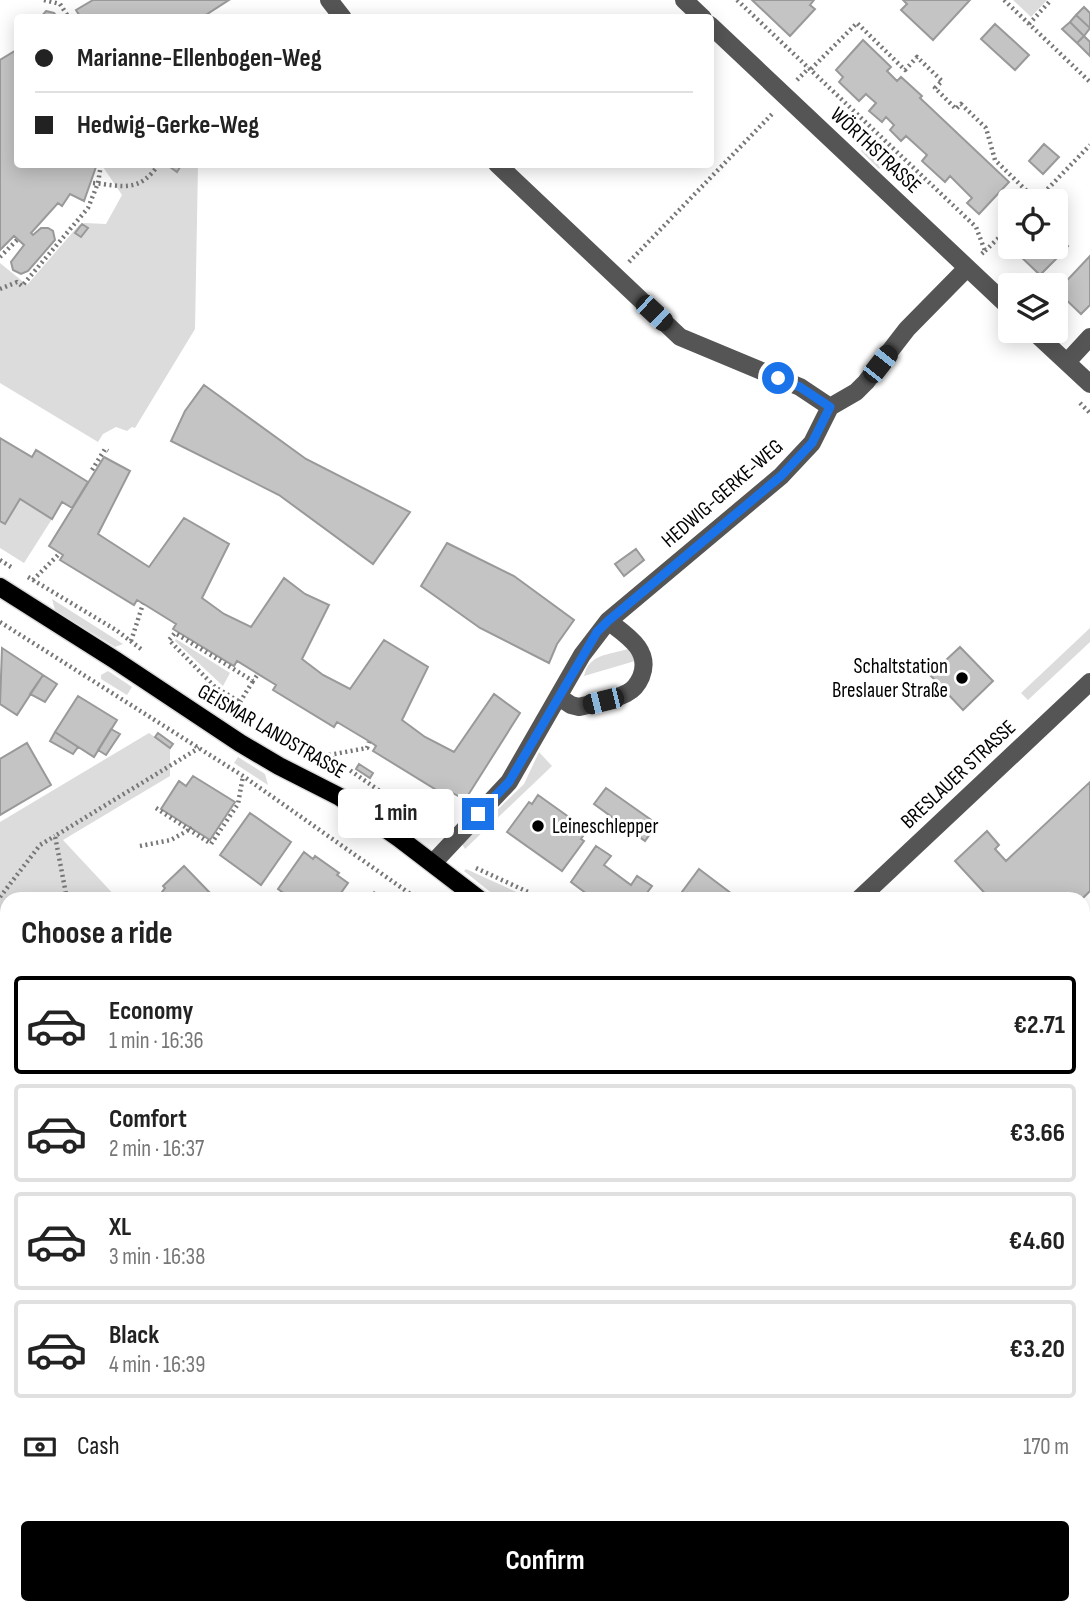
<!DOCTYPE html>
<meta charset="utf-8">
<style>
:root{--surface:#fff;--page:#f2f2f2;--text:#222;--muted:#767676;--line:#e0e0e0;--accent:#000}
body{margin:0;font-family:"Sofia Sans Condensed",sans-serif;background:var(--page);color:var(--text);height:100vh;display:flex;flex-direction:column;font-size:26px;white-space:nowrap}
*{box-sizing:border-box;margin:0}
p{font-size:23px;color:var(--muted)}
.icon{flex:none;width:38px;height:38px;fill:none;stroke:currentColor;stroke-width:2;stroke-linecap:round;stroke-linejoin:round}
.map{position:relative;flex:1;overflow:hidden}
.drawer{position:absolute;left:0px;top:892px;width:1090px;height:723px;display:flex;flex-direction:column;background:var(--surface);border-radius:21px 21px 0 0;box-shadow:0 4px 18px #0003}
.drawer>*{flex:none}
.banner{position:absolute;left:14px;top:14px;width:700px;height:154px;border-radius:7px;box-shadow:0 4px 18px #0003;display:grid;align-content:center;height:154px;padding:0 21px;background:var(--surface)}
.controls{position:absolute;left:998px;top:189px;display:grid;gap:14px}
.controls a{display:grid;place-items:center;width:70px;height:70px;border-radius:7px;background:var(--surface);box-shadow:0 4px 18px #0003;font-size:35px}
.end{position:absolute;width:32px;height:32px;margin:-16px;border:9px solid #1a73e8;background:#fff;box-shadow:0 0 0 4px #fff}
.from{border-radius:50%}
.bubble{position:absolute;height:49px;border-radius:7px;background:var(--surface);box-shadow:0 4px 18px #0003;font-size:23px;font-weight:700;line-height:49px;text-align:center}
.car{position:absolute;width:21px;height:42px;margin:-21px -10px;border-radius:9px;box-shadow:0 0 5px 2px #0007;background:linear-gradient(#222 24%,#8ab4d8 0 40%,#222 0 76%,#8ab4d8 0 86%,#222 0)}
.banner b{display:flex;align-items:center;gap:24px;height:66px;font-size:26px}
.banner b+b{border-top:2px solid var(--line)}
.banner i{width:18px;height:18px;background:var(--text)}
ul{padding:0;list-style:none}
li{display:flex;align-items:center;gap:21px;height:98px;margin:0 14px 10px;padding:0 7px;border:4px solid var(--line);border-radius:7px}
li div{flex:1}
li b{display:block;font-size:26px}
li em{font-style:normal;font-weight:700}
li.on{border-color:var(--accent)}
li>.icon{width:63px;height:63px;stroke-width:1.5}
h2{padding:0 21px;font-size:32px;line-height:84px}
.pay{display:flex;align-items:center;gap:18px;height:77px;padding:0 21px;font-size:26px}
.pay p{margin-inline-start:auto}
.primary-button{display:flex;gap:14px;margin-top:auto;padding:14px 21px}
.primary-button a{flex:1;height:80px;border-radius:7px;background:var(--accent);color:#fff;font-size:28px;font-weight:700;line-height:80px;text-align:center}
.map>svg:first-child{display:block}
</style>
<div class="map">
<svg width="1090" height="1615" viewBox="0 0 1090 1615">
<rect width="100%" height="100%" fill="#fff"/>
<path fill="#dcdcdc" d="M 1013,0 L 1047,0 L 1031,17 Z
M 874,138 L 892,155 L 879,169 L 861,151 Z
M 104,165 L 198,165 L 195,329 L 135,428 L 132,427 L 127,431 L 116,427 L 103,434 L 98,442 L 0,383 L 0,263 L 27,285 L 79,225 L 85,223 L 106,224 L 122,195 L 103,167 Z
M 20,499 L 52,519 L 24,563 L 0,548 L 0,521 L 5,524 Z
M 52,599 L 123,644 L 115,647 L 55,610 Z
M 1090,628 L 1090,642 L 1028,700 L 1021,693 Z
M 176,639 L 230,673 L 223,686 L 175,641 Z
M 628,649 L 633,651 L 635,661 L 584,676 C 589,654 608,655 628,649 Z
M 108,671 L 132,687 L 127,695 L 101,679 L 101,675 Z
M 149,733 L 170,748 L 170,776 L 63,840 L 118,899 L 7,900 L 7,947 L 0,952 L 0,822 Z
M 539,752 L 552,766 L 465,849 L 462,844 L 524,784 Z
M 238,757 L 265,774 L 268,785 L 234,763 Z
M 466,869 L 523,895 L 530,899 L 499,899 L 464,871 Z
M 7,1015 L 7,1246 L 0,1241 L 0,1022 Z
M 1083,1465 L 1090,1472 L 1090,1615 L 1034,1615 L 1046,1608 L 1083,1608 Z
M 410,1608 L 453,1608 L 455,1615 L 413,1615 Z"/>
<path fill="#c4c4c4" stroke="#999" stroke-width="2" d="M 93,0 L 229,0 L 201,18 L 81,18 L 76,10 Z
M 752,0 L 814,0 L 810,5 L 815,9 L 790,36 Z
M 903,0 L 970,0 L 933,40 L 901,10 L 907,4 Z
M 1084,7 L 1090,13 L 1090,28 L 1076,15 Z
M 46,11 L 54,13 L 58,18 L 40,18 Z
M 1076,15 L 1090,28 L 1084,36 L 1070,22 Z
M 1070,22 L 1084,36 L 1077,43 L 1062,29 Z
M 995,24 L 1029,55 L 1015,70 L 981,39 Z
M 1084,36 L 1090,42 L 1090,56 L 1077,43 Z
M 863,40 L 891,67 L 887,71 L 897,81 L 901,77 L 922,96 L 920,98 L 1009,182 L 979,214 L 967,203 L 972,198 L 950,176 L 945,182 L 922,161 L 927,155 L 906,136 L 901,141 L 890,130 L 894,125 L 886,117 L 882,122 L 869,111 L 876,103 L 868,96 L 866,94 L 859,101 L 839,82 L 843,77 L 836,70 Z
M 18,49 L 18,164 L 97,164 L 84,201 L 70,194 L 62,206 L 58,203 L 31,233 L 33,235 L 41,228 L 48,228 L 53,231 L 55,240 L 28,271 L 21,274 L 13,270 L 11,262 L 24,245 L 14,236 L 0,250 L 0,60 Z
M 1044,144 L 1059,157 L 1043,174 L 1029,161 Z
M 166,164 L 182,164 L 177,172 Z
M 82,224 L 88,228 L 81,237 L 75,233 Z
M 1055,234 L 1068,246 L 1062,253 L 1055,247 Z
M 1021,247 L 1055,247 L 1062,253 L 1040,275 L 1016,252 Z
M 1090,256 L 1090,305 L 1081,314 L 1057,291 Z
M 204,385 L 306,459 L 410,512 L 373,564 L 279,495 L 171,441 L 185,411 Z
M 0,438 L 32,457 L 36,450 L 88,482 L 72,508 L 62,502 L 52,519 L 20,499 L 5,524 L 0,521 Z
M 104,457 L 130,471 L 98,534 L 149,567 L 184,518 L 229,544 L 202,598 L 224,614 L 251,627 L 284,578 L 305,594 L 329,605 L 302,659 L 323,675 L 350,689 L 384,640 L 428,667 L 402,720 L 425,737 L 454,752 L 494,694 L 520,713 L 465,800 L 451,792 L 448,797 L 373,751 L 376,746 L 372,743 L 337,722 L 334,727 L 273,690 L 276,685 L 237,661 L 234,666 L 173,629 L 176,624 L 147,606 L 137,600 L 134,605 L 60,560 L 63,555 L 49,546 Z
M 447,543 L 514,576 L 574,620 L 557,644 L 549,663 L 480,628 L 421,586 Z
M 636,549 L 644,560 L 624,576 L 615,564 Z
M 960,647 L 993,681 L 963,710 L 930,675 Z
M 2,648 L 43,675 L 17,715 L 0,704 Z
M 43,675 L 57,684 L 45,702 L 30,694 Z
M 78,696 L 117,720 L 94,757 L 55,732 Z
M 111,729 L 120,734 L 106,755 L 98,750 Z
M 55,732 L 78,747 L 73,754 L 50,741 Z
M 158,733 L 173,744 L 170,748 L 155,737 Z
M 27,743 L 51,785 L 0,815 L 0,759 Z
M 359,764 L 373,773 L 370,778 L 356,769 Z
M 193,776 L 235,802 L 210,840 L 161,809 L 179,781 L 186,786 Z
M 1090,782 L 1090,891 L 1081,900 L 991,900 L 955,861 L 987,831 L 999,845 L 995,849 L 1006,861 Z
M 606,788 L 657,824 L 645,841 L 594,804 Z
M 538,795 L 587,830 L 581,839 L 584,841 L 562,871 L 507,832 L 529,802 L 532,804 Z
M 250,813 L 291,842 L 261,885 L 220,855 Z
M 596,846 L 611,856 L 604,865 L 631,885 L 637,876 L 652,886 L 644,897 L 647,900 L 595,900 L 571,882 Z
M 304,852 L 313,859 L 315,856 L 339,873 L 337,875 L 348,883 L 336,900 L 293,900 L 278,889 Z
M 184,866 L 213,896 L 209,900 L 156,900 L 165,888 L 163,886 Z
M 699,869 L 740,900 L 676,900 Z
M 374,892 L 383,898 L 382,900 L 368,900 Z
M 7,1019 L 7,1077 L 3,1082 L 0,1079 L 0,1027 Z
M 1083,1048 L 1090,1055 L 1084,1062 L 1083,1062 Z
M 1083,1073 L 1090,1080 L 1090,1142 L 1083,1148 Z
M 1090,1292 L 1090,1349 L 1083,1357 L 1083,1300 Z
M 1083,1486 L 1090,1492 L 1090,1532 L 1083,1539 Z
M 83,1608 L 114,1608 L 111,1615 L 98,1615 Z
M 129,1608 L 196,1608 L 210,1615 L 126,1615 Z
M 196,1608 L 250,1608 L 247,1615 L 210,1615 Z
M 533,1608 L 554,1608 L 550,1615 L 545,1615 Z
M 554,1608 L 586,1608 L 582,1615 L 550,1615 Z
M 587,1608 L 598,1615 L 582,1615 Z
M 705,1608 L 731,1608 L 738,1615 L 705,1615 L 702,1611 Z
M 731,1608 L 758,1608 L 751,1615 L 738,1615 Z
M 860,1608 L 899,1608 L 904,1615 L 859,1615 L 856,1611 Z
M 899,1608 L 917,1608 L 908,1615 L 904,1615 Z
M 972,1608 L 991,1608 L 993,1610 L 987,1615 L 978,1615 Z"/>
<g fill="none" stroke-linecap="round" stroke-linejoin="round">
<defs>
<path id="major" d="M 0,587 L 115,660 L 240,743 L 279,766 L 340,797 L 399,838 L 480,900
M 1083,1426 L 1090,1432"/>
</defs>
<use href="#major" stroke="#dbdbdb" stroke-width="21"/>
<path stroke="#777" stroke-width="4.5" stroke-dasharray="2 3.5" stroke-linecap="butt" d="M 44,0 L 60,4 L 69,18
M 737,0 L 976,227 L 985,251 L 980,255
M 1004,0 L 1090,82
M 1029,24 L 1051,0
M 811,69 L 857,23 L 905,70 L 917,57 L 942,81 L 935,88 L 956,109 L 961,104 L 986,128 L 995,160 L 1036,200
M 797,80 L 809,68
M 93,183 C 124,186 139,193 159,164
M 1036,201 L 1090,145
M 985,251 L 1010,227
M 0,257 L 18,239
M 629,262 L 774,112
M 0,289 L 17,282 L 22,286 L 88,208 L 98,183 L 101,164
M 1080,403 L 1090,413
M 92,470 L 105,449 L 108,451
M 0,560 L 11,567
M 28,577 L 116,630 L 141,649
M 33,580 L 60,553
M 0,622 L 243,776 L 419,900
M 131,641 L 143,604
M 240,702 L 253,681
M 232,714 L 240,702 L 215,687 L 169,640 L 175,633 L 253,681 L 258,674
M 285,744 L 328,755 L 410,812 L 434,835
M 329,755 L 367,748 L 369,742
M 156,808 L 211,844 L 238,804 L 243,776
M 439,824 L 452,796 L 450,794
M 140,846 L 171,840 L 192,828
M 476,868 L 528,892 L 539,900
M 0,897 L 40,845 L 55,836
M 58,900 L 66,894 L 55,836 L 199,748
M 0,942 L 7,937
M 1083,1059 L 1090,1067
M 1083,1454 L 1090,1460
M 1083,1543 L 1090,1536
M 1083,1598 L 1090,1593
M 63,1615 L 65,1608
M 420,1615 L 422,1608
M 1056,1615 L 1068,1608"/>
<path stroke="#555" stroke-width="18" d="M 329,0 L 343,18
M 684,0 L 703,18
M 710,25 L 1010,308
M 497,164 L 680,337 L 800,387 L 830,407
M 1033,331 L 1090,384
M 1067,362 L 1090,337
M 559,697 L 571,705 L 579,707 C 594,703 612,701 627,693 C 633,690 638,684 641,677 C 652,650 626,635 608,621
M 433,863 L 509,782 L 582,655 L 608,621 L 781,476 L 812,443 L 830,407 L 856,392 L 866,382 L 907,329 L 967,268
M 858,900 L 1090,682
M 0,1002 L 7,995
M 0,1266 L 7,1271
M 461,1608 L 464,1615
M 384,1615 L 386,1608
M 785,1615 L 792,1608"/>
<use href="#major" stroke="#000" stroke-width="18"/>
</g>
<g fill="none" stroke-linecap="round" stroke-linejoin="round">
<path stroke="#1a73e8" stroke-width="9" d="M 478,814 L 509,782 L 597,632 L 608,621 L 781,476 L 812,443 L 830,407 L 800,387 L 778,378"/>
</g>
<g fill="#000" stroke="#fff" stroke-width="2.5">
<circle cx="962" cy="678" r="7"/>
<circle cx="538" cy="826" r="7"/>
</g>
<g text-anchor="middle" stroke-width="6" stroke-linejoin="round" paint-order="stroke">
<g font-size="21" fill="#000" stroke="#fff">
<text transform="translate(876 150) rotate(43)" y="7">WÖRTHSTRASSE</text>
<text transform="translate(722 493) rotate(-41)" y="7">HEDWIG-GERKE-WEG</text>
<text transform="translate(272 731) rotate(30)" y="7">GEISMAR LANDSTRASSE</text>
<text transform="translate(958 774) rotate(-43)" y="7">BRESLAUER STRASSE</text>
</g>
<g font-size="21" fill="#000" stroke="#fff" text-anchor="end">
<text x="948" y="673">Schaltstation<tspan x="948" dy="24">Breslauer Straße</tspan></text>
<text x="552" y="833" text-anchor="start">Leineschlepper</text>
</g>
</g>
</svg>
<div class="controls">
<a><svg class="icon" aria-label="locate" viewBox="0 0 24 24"><circle cx="12" cy="12" r="6"/><path d="M12 2v4M12 18v4M2 12h4M18 12h4"/></svg></a>
<a><svg class="icon" aria-label="layers" viewBox="0 0 24 24"><path d="M12 4l9 5-9 5-9-5zM3 14l9 5 9-5"/></svg></a>
</div>
<i class="end from" style="left:778px;top:378px"></i>
<i class="end" style="left:478px;top:814px"></i>
<div class="bubble" style="left:338px;top:789px;width:116px">1 min</div>
<i class="car" style="left:654px;top:313px;rotate:133deg"></i>
<i class="car" style="left:880px;top:364px;rotate:38deg"></i>
<i class="car" style="left:603px;top:701px;rotate:256deg"></i>
<div class="banner">
<b><i class="from"></i>Marianne-Ellenbogen-Weg</b>
<b><i></i>Hedwig-Gerke-Weg</b>
</div>
<section class="drawer">
<h2>Choose a ride</h2>
<ul>
<li class="on"><svg class="icon" aria-label="car" viewBox="0 0 24 24"><path d="M5 17H2v-5l4-1 3-4h7l3 4 3 1v5h-3M9 17h6M6 11h13"/><circle cx="7" cy="17" r="2"/><circle cx="17" cy="17" r="2"/></svg><div><b>Economy</b><p>1 min · 16:36</p></div><em>€2.71</em></li>
<li><svg class="icon" aria-label="car" viewBox="0 0 24 24"><path d="M5 17H2v-5l4-1 3-4h7l3 4 3 1v5h-3M9 17h6M6 11h13"/><circle cx="7" cy="17" r="2"/><circle cx="17" cy="17" r="2"/></svg><div><b>Comfort</b><p>2 min · 16:37</p></div><em>€3.66</em></li>
<li><svg class="icon" aria-label="car" viewBox="0 0 24 24"><path d="M5 17H2v-5l4-1 3-4h7l3 4 3 1v5h-3M9 17h6M6 11h13"/><circle cx="7" cy="17" r="2"/><circle cx="17" cy="17" r="2"/></svg><div><b>XL</b><p>3 min · 16:38</p></div><em>€4.60</em></li>
<li><svg class="icon" aria-label="car" viewBox="0 0 24 24"><path d="M5 17H2v-5l4-1 3-4h7l3 4 3 1v5h-3M9 17h6M6 11h13"/><circle cx="7" cy="17" r="2"/><circle cx="17" cy="17" r="2"/></svg><div><b>Black</b><p>4 min · 16:39</p></div><em>€3.20</em></li>
</ul>
<div class="pay"><svg class="icon" aria-label="cash" viewBox="0 0 24 24"><path d="M3 7h18v10H3z"/><circle cx="12" cy="12" r="2"/></svg>Cash<p>170 m</p></div>
<div class="primary-button"><a>Confirm</a></div>
</section>
</div>
